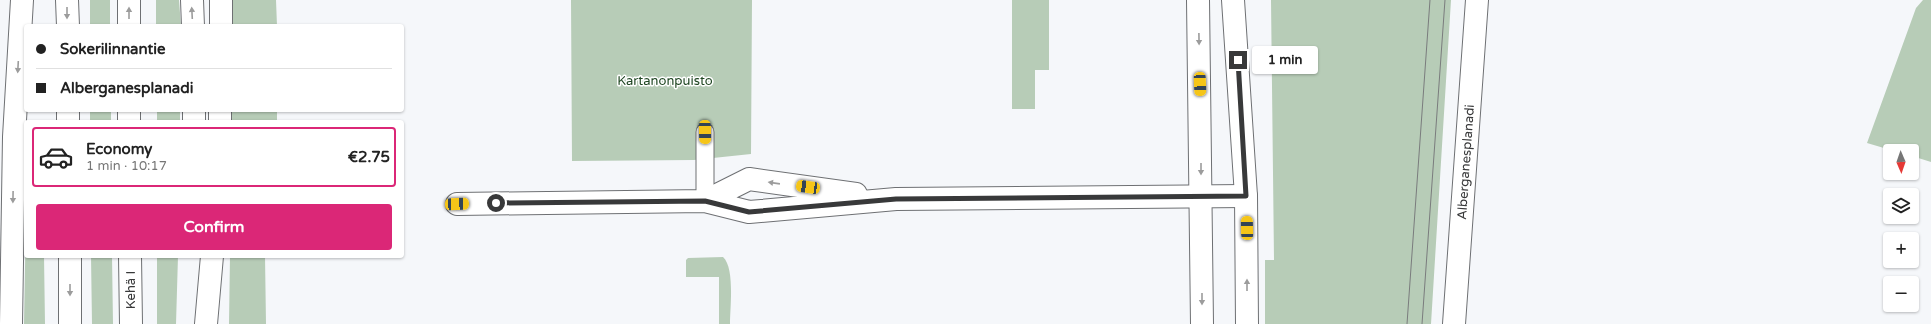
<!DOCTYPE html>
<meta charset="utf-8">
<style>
:root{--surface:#fff;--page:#f6f6f6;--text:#222;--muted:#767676;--line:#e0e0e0;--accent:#db2777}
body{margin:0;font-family:"Varela Round",sans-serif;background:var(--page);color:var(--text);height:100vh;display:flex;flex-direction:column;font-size:15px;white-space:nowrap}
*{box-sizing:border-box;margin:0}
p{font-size:13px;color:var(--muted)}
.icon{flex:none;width:22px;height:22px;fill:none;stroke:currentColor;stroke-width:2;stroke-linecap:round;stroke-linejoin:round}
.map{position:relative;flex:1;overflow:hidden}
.side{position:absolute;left:24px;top:120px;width:380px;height:138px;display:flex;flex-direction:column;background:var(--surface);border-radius:4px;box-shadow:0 1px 3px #0004}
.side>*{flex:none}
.hud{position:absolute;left:24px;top:24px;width:380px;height:88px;border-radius:4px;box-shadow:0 1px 3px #0004;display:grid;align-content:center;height:88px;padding:0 12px;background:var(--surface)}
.needle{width:26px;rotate:178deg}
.tools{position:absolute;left:1883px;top:144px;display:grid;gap:8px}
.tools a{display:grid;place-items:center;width:36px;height:36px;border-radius:4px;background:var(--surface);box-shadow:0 1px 3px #0004;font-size:20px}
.end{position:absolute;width:18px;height:18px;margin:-9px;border:5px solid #38393a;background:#fff;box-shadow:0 0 0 2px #fff}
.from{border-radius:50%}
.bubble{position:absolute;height:28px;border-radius:4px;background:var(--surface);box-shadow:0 1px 3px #0004;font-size:13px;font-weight:700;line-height:28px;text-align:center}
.car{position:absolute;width:12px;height:24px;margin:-12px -6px;border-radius:5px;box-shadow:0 0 3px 1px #0007;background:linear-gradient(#f5c518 24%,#345 0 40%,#f5c518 0 76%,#345 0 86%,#f5c518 0)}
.hud b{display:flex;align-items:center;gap:14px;height:38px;font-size:15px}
.hud b+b{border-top:1px solid var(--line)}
.hud i{width:10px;height:10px;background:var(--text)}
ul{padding:7px 0 0;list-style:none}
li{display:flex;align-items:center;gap:12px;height:60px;margin:0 8px 6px;padding:0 4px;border:2px solid transparent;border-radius:4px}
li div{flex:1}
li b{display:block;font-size:15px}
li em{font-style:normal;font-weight:700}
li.active{border-color:var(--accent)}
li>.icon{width:36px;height:36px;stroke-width:1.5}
.action{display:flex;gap:8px;margin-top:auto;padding:8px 12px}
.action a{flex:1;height:46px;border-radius:4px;background:var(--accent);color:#fff;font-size:16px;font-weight:700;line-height:46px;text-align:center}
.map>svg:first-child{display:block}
</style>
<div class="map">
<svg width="1931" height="324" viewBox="0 0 1931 324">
<rect width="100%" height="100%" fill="#f5f7fa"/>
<path fill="#b7ccb7" d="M 90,0 L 110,0 L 110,26 L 90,26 Z
M 156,0 L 179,0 L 181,26 L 156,26 Z
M 232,0 L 276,0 L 277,26 L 232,26 Z
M 571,0 L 752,0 L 751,154 L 694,160 L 572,161 Z
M 1012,0 L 1049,0 L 1049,70 L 1035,70 L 1035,109 L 1012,109 Z
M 1271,0 L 1451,0 L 1431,324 L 1265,324 L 1265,260 L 1274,260 Z
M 1923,0 L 1931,0 L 1931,162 L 1912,156 L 1912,151 L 1894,151 L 1867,143 L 1916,8 Z
M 90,110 L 111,110 L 111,122 L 90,122 Z
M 157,110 L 180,110 L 180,122 L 157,122 Z
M 231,110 L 277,110 L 277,122 L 231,122 Z
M 26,211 L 26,256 L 44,256 L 45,324 L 24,324 Z
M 91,256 L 112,256 L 113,324 L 92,324 Z
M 157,256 L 178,256 L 176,324 L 157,324 Z
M 230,256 L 265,256 L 266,324 L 229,324 Z
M 723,257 C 735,268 730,307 730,324 L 719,324 L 719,277 L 686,277 L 686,260 L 688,258 Z"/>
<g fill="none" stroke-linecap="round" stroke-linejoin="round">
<defs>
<path id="lane" d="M 705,201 L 705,132"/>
<path id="street" d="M 705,201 L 749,179 L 856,194
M 457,204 L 705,201 L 749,212 L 896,199 L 1246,196
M 1454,324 L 1477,0"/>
<path id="secondary" d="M 1198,0 L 1202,324
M 1233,0 L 1246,196 L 1247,324"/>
<path id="highway" d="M 67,0 L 68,26
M 129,0 L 129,26
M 192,0 L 193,26
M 221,26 L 221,0
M 68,110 L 68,122
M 129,110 L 129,122
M 194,122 L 194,110
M 220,122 L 220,110
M 70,256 L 70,324
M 130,256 L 131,324
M 11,324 L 14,137 L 22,0
M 206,324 L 212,256"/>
</defs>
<use href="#lane" stroke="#6e7073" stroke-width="19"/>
<use href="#street" stroke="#6e7073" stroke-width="24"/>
<use href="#secondary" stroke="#6e7073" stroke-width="24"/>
<use href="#highway" stroke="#6e7073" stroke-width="24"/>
<use href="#lane" stroke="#fff" stroke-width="17"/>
<use href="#street" stroke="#fff" stroke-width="22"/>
<use href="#secondary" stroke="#fff" stroke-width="22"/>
<use href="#highway" stroke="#fff" stroke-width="22"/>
<path stroke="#7a7c7d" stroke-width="1" d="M 1407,324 L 1430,0
M 1422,324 L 1445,0"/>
</g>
<defs><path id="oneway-solid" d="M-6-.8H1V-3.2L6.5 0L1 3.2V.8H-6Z"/></defs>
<g fill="#9c9c9c">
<use href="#oneway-solid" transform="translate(67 13) rotate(90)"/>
<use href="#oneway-solid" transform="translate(129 13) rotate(-90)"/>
<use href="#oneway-solid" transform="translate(192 13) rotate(-93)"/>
<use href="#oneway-solid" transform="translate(1199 39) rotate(89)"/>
<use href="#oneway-solid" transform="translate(18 67) rotate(93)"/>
<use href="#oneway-solid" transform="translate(1201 169) rotate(90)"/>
<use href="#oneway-solid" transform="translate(774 183) rotate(-172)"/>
<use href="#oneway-solid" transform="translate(13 197) rotate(91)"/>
<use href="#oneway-solid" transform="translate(1247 285) rotate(-90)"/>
<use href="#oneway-solid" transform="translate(70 290) rotate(90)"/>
<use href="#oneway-solid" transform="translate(1202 299) rotate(90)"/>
</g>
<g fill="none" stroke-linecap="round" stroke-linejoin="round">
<path stroke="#38393a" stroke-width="5" d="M 496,203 L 705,201 L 749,212 L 896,199 L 1246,196 L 1238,60"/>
</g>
<g text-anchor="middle" stroke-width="3" stroke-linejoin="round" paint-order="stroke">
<g font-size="13" fill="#1f4622" stroke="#fff">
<text x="665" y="85">Kartanonpuisto</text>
</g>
<g font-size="13" fill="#38393a" stroke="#fff">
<text transform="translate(1465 162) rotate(-86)" y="5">Alberganesplanadi</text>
<text transform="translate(130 290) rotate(-90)" y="5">Kehä I</text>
</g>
</g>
</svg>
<div class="tools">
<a><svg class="needle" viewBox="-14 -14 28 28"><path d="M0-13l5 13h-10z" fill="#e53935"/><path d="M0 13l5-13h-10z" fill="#767676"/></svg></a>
<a><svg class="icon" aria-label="layers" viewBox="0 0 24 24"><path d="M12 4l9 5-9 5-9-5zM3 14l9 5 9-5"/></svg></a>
<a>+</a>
<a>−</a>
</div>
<i class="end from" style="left:496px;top:203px"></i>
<i class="end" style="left:1238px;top:60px"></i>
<div class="bubble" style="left:1252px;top:46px;width:66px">1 min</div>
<i class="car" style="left:1200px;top:84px;rotate:178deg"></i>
<i class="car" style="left:705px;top:132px;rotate:179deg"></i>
<i class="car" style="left:808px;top:187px;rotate:278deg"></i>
<i class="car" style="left:457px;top:204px;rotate:88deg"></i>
<i class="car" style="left:1247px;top:228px;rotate:359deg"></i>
<div class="hud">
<b><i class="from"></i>Sokerilinnantie</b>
<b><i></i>Alberganesplanadi</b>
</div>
<section class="side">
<ul>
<li class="active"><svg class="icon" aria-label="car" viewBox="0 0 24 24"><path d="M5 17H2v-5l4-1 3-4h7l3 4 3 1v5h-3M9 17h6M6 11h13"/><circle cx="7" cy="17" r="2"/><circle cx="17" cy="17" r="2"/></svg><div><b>Economy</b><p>1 min · 10:17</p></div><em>€2.75</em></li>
</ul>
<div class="action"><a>Confirm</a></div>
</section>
</div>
